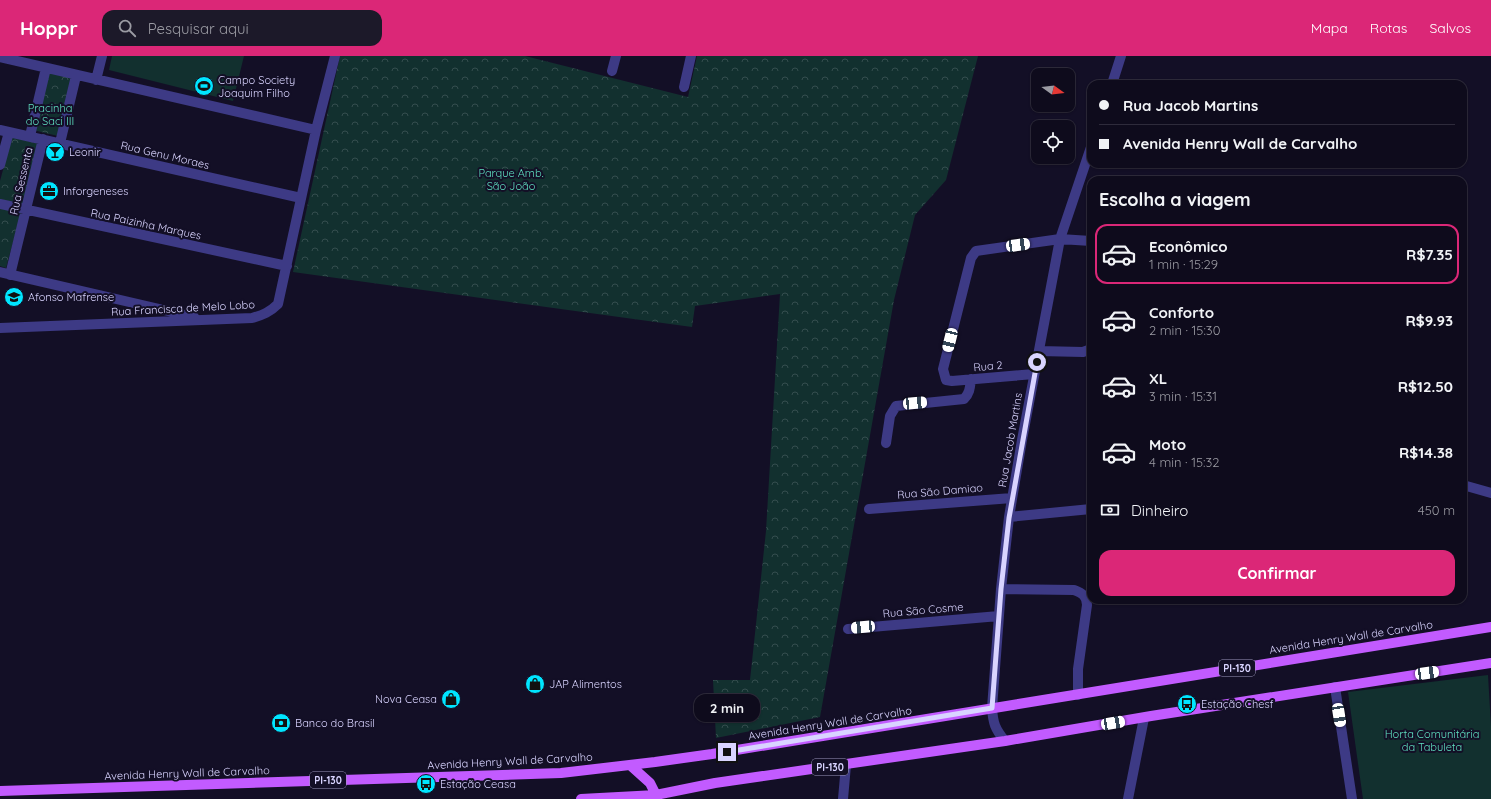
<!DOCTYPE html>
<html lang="pt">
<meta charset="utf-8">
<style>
:root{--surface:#0e0b1c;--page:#1c1929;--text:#f1f3f6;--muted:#9b9ba3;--line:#2e2b3b;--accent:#db2777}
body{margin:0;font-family:Quicksand,sans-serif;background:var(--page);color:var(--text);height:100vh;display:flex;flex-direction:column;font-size:15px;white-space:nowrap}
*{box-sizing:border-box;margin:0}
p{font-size:13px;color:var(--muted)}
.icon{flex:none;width:22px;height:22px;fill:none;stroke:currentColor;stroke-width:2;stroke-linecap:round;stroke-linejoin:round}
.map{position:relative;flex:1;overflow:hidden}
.panel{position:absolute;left:1087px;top:120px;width:380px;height:428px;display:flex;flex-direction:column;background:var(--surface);border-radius:12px;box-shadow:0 1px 3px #0004,0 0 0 1px var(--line)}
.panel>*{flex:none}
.banner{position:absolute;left:1087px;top:24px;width:380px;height:88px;border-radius:12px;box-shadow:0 1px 3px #0004,0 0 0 1px var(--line);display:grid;align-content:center;height:88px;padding:0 12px;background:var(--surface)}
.needle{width:26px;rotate:105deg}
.fabs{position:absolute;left:1031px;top:12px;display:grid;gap:8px}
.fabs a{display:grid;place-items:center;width:44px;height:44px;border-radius:8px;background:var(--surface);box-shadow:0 1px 3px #0004,0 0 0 1px var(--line);font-size:20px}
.end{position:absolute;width:18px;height:18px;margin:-9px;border:5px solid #d9d4ff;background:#111;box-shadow:0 0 0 2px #111}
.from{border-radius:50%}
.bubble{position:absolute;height:28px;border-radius:12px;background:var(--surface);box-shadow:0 1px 3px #0004,0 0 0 1px var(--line);font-size:13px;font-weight:700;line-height:28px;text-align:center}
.car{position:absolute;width:12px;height:24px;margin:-12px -6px;border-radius:5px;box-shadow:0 0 3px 1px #0007;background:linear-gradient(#fff 24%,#345 0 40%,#fff 0 76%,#345 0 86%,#fff 0)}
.banner b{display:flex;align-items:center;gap:14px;height:38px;font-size:15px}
.banner b+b{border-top:1px solid var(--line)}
.banner i{width:10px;height:10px;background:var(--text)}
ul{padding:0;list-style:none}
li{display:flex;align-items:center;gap:12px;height:60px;margin:0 8px 6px;padding:0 4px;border:2px solid transparent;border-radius:12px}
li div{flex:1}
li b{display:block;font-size:15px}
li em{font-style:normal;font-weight:700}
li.on{border-color:var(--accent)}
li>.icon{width:36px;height:36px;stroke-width:1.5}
h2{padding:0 12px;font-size:18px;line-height:48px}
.pay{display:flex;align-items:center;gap:10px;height:44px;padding:0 12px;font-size:15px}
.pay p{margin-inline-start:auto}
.cta{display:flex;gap:8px;margin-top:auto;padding:8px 12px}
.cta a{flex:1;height:46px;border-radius:12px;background:var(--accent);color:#fff;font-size:16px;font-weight:700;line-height:46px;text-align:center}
header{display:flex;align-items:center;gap:24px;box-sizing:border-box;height:56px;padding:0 20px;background:var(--accent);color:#fff}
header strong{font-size:19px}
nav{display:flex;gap:22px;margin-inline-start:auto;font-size:14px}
.search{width:280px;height:36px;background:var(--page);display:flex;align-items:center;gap:10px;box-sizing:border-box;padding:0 14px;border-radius:12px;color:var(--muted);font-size:15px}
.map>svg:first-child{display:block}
</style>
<header>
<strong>Hoppr</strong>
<div class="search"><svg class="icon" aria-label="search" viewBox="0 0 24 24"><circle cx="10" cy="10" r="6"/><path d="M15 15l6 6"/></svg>Pesquisar aqui</div>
<nav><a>Mapa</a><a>Rotas</a><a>Salvos</a></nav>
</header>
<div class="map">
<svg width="1491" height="743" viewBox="0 0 1491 743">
<defs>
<pattern id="park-crowns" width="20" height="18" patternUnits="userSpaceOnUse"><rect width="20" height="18" fill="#12302f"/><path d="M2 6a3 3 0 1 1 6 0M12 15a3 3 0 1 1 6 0" fill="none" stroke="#344d4e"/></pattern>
</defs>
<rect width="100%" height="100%" fill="#130f26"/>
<path fill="url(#park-crowns)" d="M 340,0 L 525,0 L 688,41 L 697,0 L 978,0 L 946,124 L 915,159 L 894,244 L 820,661 L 716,682 L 713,624 L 750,624 L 766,475 L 780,238 L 695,250 L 692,271 L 293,216 Z
M 47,16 L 71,22 L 58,80 L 33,74 Z
M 12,81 L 39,88 L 24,149 L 0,143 L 0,125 Z
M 0,151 L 21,157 L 6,212 L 0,210 Z"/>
<path fill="#12302f" d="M 112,0 L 244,0 L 233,45 L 109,14 Z
M 1488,619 L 1491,670 L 1491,743 L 1363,743 L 1348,636 Z"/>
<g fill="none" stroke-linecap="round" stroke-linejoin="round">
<path stroke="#3d3a85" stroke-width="10" d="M 0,1 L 316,74
M 612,15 L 616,0
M 96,24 L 102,0
M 1112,28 L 1121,0
M 684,31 L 691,0
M 0,74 L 301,142
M 30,80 L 46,12
M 60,87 L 76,20
M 0,109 L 9,76
M 0,148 L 287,210
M 0,216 L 194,261
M 10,219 L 43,83
M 0,272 L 252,262 C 263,259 270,256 278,248 L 316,74 L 335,0
M 1039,295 L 1083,296 L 1091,293
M 1034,318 L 952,325 L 946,324 L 943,313 L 971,202 L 976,195 L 1060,183 L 1091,185
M 886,387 L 890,360 L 896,350 L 964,343 C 970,337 970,331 971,323
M 1463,429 L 1491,437
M 869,453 L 1012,442
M 1009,461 L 1091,453
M 1001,533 L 1074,534 C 1082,537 1087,540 1087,549 L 1078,613 L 1078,639
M 848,573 L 999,560
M 1335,631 L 1352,743
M 1005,685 C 995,673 993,667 992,652 L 1001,533 L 1009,461 L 1022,384 L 1060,183 L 1091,91
M 843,743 L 846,709
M 1128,743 L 1144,662"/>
<path stroke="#c25bff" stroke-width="10" d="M 630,709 L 650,727 L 656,739
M 0,735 L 561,717 L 655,706 L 712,698 L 1491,571
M 581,743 L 656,739 L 715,727 L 1005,685 L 1151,660 L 1491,607"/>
</g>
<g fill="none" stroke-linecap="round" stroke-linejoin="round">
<path stroke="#d9d4ff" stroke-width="5" d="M 727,696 L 992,652 L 1001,533 L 1009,462 L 1037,306"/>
</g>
<defs>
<symbol id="stadium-disc" viewBox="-11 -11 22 22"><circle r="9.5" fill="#00e5ff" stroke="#130f26"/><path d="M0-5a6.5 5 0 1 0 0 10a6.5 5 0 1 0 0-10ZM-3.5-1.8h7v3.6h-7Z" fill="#111"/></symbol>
<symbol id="bar-disc" viewBox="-11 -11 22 22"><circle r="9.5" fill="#00e5ff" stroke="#130f26"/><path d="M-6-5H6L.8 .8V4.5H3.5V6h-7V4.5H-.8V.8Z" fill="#111"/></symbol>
<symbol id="office-disc" viewBox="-11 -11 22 22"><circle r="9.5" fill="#00e5ff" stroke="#130f26"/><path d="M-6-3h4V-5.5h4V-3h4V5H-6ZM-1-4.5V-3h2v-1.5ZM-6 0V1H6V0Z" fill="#111"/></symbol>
<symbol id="school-disc" viewBox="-11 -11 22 22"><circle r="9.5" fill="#00e5ff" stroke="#130f26"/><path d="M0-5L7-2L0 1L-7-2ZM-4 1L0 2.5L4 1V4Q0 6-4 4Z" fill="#111"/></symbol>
<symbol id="shop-disc" viewBox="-11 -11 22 22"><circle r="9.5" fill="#00e5ff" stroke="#130f26"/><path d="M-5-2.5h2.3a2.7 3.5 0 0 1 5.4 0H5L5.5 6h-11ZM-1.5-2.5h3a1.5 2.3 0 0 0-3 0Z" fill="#111"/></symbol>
<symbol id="bus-disc" viewBox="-11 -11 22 22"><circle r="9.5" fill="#00e5ff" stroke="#130f26"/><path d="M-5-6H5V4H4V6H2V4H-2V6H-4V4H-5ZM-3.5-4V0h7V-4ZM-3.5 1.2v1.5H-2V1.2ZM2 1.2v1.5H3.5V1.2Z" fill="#111"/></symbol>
<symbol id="bank-disc" viewBox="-11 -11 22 22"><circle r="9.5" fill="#00e5ff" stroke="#130f26"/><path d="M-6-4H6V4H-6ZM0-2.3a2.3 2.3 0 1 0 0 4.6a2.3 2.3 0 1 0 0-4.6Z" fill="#111"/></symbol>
</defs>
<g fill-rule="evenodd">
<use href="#stadium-disc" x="193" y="19" width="22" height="22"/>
<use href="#bar-disc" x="44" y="85" width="22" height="22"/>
<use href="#office-disc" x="38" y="124" width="22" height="22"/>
<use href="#school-disc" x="3" y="230" width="22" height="22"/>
<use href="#shop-disc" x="524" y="617" width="22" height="22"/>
<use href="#shop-disc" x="440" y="632" width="22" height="22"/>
<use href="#bus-disc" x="1176" y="637" width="22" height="22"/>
<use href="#bank-disc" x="270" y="656" width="22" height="22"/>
<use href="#bus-disc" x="415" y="717" width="22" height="22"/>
</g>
<g text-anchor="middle" stroke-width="4" stroke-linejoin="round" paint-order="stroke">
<g fill="#130f26" stroke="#9e99be" stroke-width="1">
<rect x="1219" y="604" width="36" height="16" rx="3"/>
<rect x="812" y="703" width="36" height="16" rx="3"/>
<rect x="310" y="716" width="36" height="16" rx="3"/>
</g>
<g font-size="10" font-weight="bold" fill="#d9d4ff">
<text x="1237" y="616">PI-130</text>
<text x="830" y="715">PI-130</text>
<text x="328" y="728">PI-130</text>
</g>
<g font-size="11" fill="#d9d4ff" stroke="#130f26" text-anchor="start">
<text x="218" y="28">Campo Society<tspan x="218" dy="13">Joaquim Filho</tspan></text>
<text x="69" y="100">Leonir</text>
<text x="63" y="139">Inforgeneses</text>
<text x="28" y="245">Afonso Mafrense</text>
<text x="549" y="632">JAP Alimentos</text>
<text x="437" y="647" text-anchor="end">Nova Ceasa</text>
<text x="1201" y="652">Estação Chesf</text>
<text x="295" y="671">Banco do Brasil</text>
<text x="440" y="732">Estação Ceasa</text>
</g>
<g font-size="11" fill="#5fe0c0" stroke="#130f26">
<text x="50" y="56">Pracinha<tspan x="50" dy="13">do Saci III</tspan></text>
<text x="511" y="121">Parque Amb.<tspan x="511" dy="13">São João</tspan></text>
<text x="1432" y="682">Horta Comunitária<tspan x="1432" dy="13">da Tabuleta</tspan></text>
</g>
<g font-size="11" fill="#d9d4ff" stroke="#130f26">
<text transform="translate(165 99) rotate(13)" y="4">Rua Genu Moraes</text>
<text transform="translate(21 125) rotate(-77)" y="4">Rua Sessenta</text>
<text transform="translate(146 168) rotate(12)" y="4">Rua Paizinha Marques</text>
<text transform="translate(183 252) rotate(-3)" y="4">Rua Francisca de Melo Lobo</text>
<text transform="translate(988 310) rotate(-5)" y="4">Rua 2</text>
<text transform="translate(1010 384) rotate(-80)" y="4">Rua Jacob Martins</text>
<text transform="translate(940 435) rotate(-5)" y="4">Rua São Damiao</text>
<text transform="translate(923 554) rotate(-5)" y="4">Rua São Cosme</text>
<text transform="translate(1351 581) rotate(-9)" y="4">Avenida Henry Wall de Carvalho</text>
<text transform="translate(830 667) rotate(-9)" y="4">Avenida Henry Wall de Carvalho</text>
<text transform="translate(510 705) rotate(-3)" y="4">Avenida Henry Wall de Carvalho</text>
<text transform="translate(187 717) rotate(-2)" y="4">Avenida Henry Wall de Carvalho</text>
</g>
</g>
</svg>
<div class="fabs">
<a><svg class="needle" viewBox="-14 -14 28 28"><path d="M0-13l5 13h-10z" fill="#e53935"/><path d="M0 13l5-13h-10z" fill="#9b9ba3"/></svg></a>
<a><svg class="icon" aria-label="locate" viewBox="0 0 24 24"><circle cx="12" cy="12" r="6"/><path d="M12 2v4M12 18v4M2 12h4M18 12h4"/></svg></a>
</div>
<i class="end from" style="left:1037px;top:306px"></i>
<i class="end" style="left:727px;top:696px"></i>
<div class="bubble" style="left:694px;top:638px;width:66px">2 min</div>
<i class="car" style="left:1018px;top:189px;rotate:82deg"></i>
<i class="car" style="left:950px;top:284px;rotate:194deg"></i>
<i class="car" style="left:915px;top:347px;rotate:85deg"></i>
<i class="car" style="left:863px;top:571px;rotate:265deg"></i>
<i class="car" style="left:1427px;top:617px;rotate:82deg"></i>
<i class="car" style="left:1339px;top:659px;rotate:171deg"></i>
<i class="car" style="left:1113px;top:667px;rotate:80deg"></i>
<div class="banner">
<b><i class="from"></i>Rua Jacob Martins</b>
<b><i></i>Avenida Henry Wall de Carvalho</b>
</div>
<section class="panel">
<h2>Escolha a viagem</h2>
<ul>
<li class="on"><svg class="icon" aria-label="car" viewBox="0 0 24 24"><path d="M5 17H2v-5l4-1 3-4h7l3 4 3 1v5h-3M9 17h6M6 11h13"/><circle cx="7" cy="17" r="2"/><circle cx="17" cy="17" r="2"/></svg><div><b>Econômico</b><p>1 min · 15:29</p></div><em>R$7.35</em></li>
<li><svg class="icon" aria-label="car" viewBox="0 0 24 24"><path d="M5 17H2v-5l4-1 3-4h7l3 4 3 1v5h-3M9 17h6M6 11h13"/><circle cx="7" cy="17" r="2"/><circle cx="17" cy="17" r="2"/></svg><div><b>Conforto</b><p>2 min · 15:30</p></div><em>R$9.93</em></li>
<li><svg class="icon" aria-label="car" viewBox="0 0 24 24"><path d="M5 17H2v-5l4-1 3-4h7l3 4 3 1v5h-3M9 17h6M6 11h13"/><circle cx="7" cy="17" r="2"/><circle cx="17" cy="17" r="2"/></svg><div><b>XL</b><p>3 min · 15:31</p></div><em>R$12.50</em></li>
<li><svg class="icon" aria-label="car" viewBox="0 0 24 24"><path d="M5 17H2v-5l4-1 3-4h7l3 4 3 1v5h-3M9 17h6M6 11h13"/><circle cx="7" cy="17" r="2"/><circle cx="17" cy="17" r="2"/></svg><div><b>Moto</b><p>4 min · 15:32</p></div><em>R$14.38</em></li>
</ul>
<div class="pay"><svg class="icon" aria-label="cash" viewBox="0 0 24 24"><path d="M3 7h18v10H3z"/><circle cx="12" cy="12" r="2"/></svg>Dinheiro<p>450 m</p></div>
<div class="cta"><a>Confirmar</a></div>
</section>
</div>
